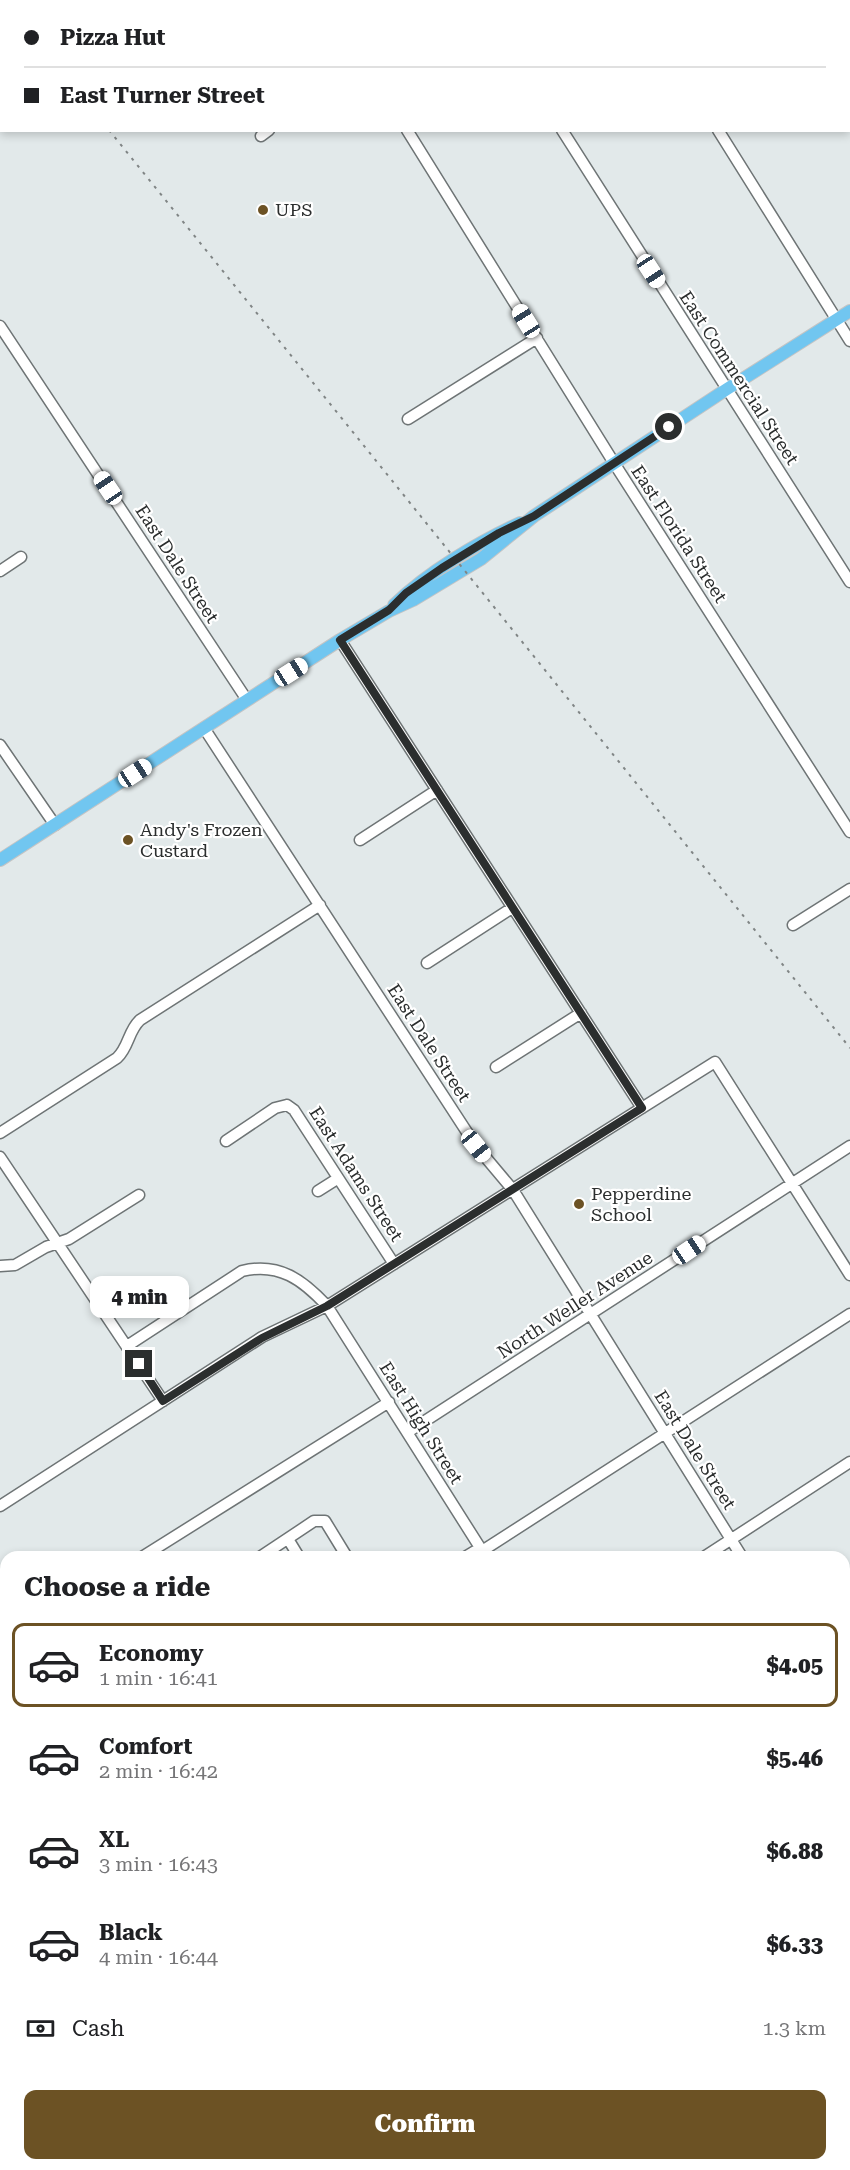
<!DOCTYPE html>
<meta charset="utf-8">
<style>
:root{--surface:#fff;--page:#f2f2f2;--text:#202124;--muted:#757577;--line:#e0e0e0;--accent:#6c5224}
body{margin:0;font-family:"Roboto Serif",serif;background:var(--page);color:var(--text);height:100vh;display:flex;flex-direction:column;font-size:22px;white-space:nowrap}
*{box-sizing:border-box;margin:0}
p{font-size:20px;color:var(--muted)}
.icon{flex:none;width:33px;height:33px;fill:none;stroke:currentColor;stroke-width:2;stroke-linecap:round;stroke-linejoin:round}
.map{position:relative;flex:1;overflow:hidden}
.panel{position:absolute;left:0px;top:1551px;width:850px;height:620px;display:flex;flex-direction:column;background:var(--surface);border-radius:18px 18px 0 0;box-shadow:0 3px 9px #0003}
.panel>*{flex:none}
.banner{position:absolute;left:0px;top:0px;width:850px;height:132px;box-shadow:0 3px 9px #0003;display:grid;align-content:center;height:132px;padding:0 24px;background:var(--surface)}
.end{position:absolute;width:27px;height:27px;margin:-14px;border:8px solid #2b2e2e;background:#fff;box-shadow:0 0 0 3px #fff}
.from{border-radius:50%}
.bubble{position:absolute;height:42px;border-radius:12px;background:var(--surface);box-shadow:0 3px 9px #0003;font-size:20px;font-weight:800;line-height:42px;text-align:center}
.car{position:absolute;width:18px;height:36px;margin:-18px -9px;border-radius:8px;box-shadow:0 0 4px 2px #0007;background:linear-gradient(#fff 24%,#345 0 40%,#fff 0 76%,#345 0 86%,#fff 0)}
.banner b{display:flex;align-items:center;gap:21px;height:57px;font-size:22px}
.banner b+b{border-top:2px solid var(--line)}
.banner i{width:15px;height:15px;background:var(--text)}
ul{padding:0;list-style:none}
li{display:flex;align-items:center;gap:18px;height:84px;margin:0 12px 9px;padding:0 12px;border:3px solid transparent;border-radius:12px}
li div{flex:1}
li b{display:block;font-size:22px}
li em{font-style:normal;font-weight:800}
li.on{border-color:var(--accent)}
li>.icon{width:54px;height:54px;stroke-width:1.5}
h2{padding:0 24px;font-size:27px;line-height:72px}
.pay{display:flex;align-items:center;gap:15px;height:66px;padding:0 24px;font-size:22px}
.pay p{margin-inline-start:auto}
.primary-button{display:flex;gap:12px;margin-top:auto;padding:12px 24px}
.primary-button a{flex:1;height:69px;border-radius:12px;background:var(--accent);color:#fff;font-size:24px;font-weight:800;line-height:69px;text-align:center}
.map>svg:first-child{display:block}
</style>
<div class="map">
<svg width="850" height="2170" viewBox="0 0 850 2170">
<rect width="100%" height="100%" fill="#e2e9ea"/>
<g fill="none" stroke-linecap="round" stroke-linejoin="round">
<path stroke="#95a9d7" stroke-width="2" d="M 51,2170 L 60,2164"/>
<defs>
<path id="minor" d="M 478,0 L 479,2
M 639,0 L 640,2
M 464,2 L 466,0
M 849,110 L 850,111
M 407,130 L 614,463 L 850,832
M 562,130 L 850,582
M 718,130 L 850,341
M 261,136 L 269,130
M 0,326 L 247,700
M 408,419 L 537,338
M 0,571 L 21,557
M 340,640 L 642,1108
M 204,728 L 476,1146 L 513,1190 L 742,1557
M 0,745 L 55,825
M 360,840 L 437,790
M 793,925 L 850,889
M 427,963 L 512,908
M 496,1067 L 581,1013
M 287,1105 L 294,1110 L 394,1264
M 0,1133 L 117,1058 C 129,1047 128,1031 140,1020 L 320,905
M 226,1141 L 275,1108 L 287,1105
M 0,1157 L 163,1401
M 318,1191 L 337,1179
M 0,1266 L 15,1265 L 46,1247 L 69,1239 L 139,1195
M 127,1346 L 242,1271 C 279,1262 303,1280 327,1306 L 486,1557
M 408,1432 L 850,1146
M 0,1506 L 262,1337 L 327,1306 L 715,1062 L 850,1275
M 288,1539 L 299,1557
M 482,1551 L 850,1314
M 142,1557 L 389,1402
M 260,1557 L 314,1521 L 325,1521 L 347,1557
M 465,1557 L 480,1548
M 704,1557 L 850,1462
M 844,1599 L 850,1595
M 0,1646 L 6,1642
M 844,1720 L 850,1729
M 844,1749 L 850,1745
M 0,1793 L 6,1802
M 0,1861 L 6,1857
M 844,1901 L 850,1897
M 0,2003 L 6,1999
M 0,2127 L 6,2123
M 844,2163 L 849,2170
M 556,2164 L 560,2170
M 172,2170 L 181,2164
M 411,2170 L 420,2164"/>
<path id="major" d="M 394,605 C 428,572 477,543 520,523
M 0,860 L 340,640 L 389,611 L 413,600 L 481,559 L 534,516 L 727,389 L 850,311
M 0,1679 L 6,1689
M 844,2055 L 850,2052
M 257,2164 L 261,2170
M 661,2170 L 670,2164"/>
</defs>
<use href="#minor" stroke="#6e7475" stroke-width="13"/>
<use href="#major" stroke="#c4c4c4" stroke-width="14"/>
<use href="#minor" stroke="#fff" stroke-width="10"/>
<use href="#major" stroke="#71c6f0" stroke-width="12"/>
<path stroke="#808585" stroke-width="2" stroke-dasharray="3 6" stroke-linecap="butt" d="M 7,0 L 8,2
M 109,130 L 850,1048"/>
</g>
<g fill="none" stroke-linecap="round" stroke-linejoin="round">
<path stroke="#2b2e2e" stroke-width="8" d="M 139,1364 L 163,1401 L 262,1338 L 327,1306 L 642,1108 L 340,640 L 389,610 L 406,593 L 442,568 L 499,533 L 534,516 L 669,427"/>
</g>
<g fill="#6c5224" stroke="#fff" stroke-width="2">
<circle cx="263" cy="210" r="6"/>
<circle cx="128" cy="840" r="6"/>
<circle cx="579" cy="1204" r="6"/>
</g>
<g text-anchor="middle" stroke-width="4.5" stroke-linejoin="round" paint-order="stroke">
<g font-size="18" fill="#2b2e2e" stroke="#fff" text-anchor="start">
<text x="275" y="216">UPS</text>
<text x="140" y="836">Andy's Frozen<tspan x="140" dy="21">Custard</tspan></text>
<text x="591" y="1200">Pepperdine<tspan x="591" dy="21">School</tspan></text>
</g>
<g font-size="18" fill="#2b2e2e" stroke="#fff">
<text transform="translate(739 378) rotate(57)" y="6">East Commercial Street</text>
<text transform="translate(679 534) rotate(57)" y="6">East Florida Street</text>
<text transform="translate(177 564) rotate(57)" y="6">East Dale Street</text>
<text transform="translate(429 1043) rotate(57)" y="6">East Dale Street</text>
<text transform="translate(356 1174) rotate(57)" y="6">East Adams Street</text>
<text transform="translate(575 1305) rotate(-33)" y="6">North Weller Avenue</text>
<text transform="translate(421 1423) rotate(58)" y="6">East High Street</text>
<text transform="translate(695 1450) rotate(58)" y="6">East Dale Street</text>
</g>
</g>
</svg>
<i class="end from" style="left:669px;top:427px"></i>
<i class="end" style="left:139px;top:1364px"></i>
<div class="bubble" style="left:90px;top:1276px;width:99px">4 min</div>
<i class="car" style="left:651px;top:271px;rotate:147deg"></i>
<i class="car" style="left:526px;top:321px;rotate:328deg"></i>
<i class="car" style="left:108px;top:488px;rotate:326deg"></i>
<i class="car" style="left:291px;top:672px;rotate:58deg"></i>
<i class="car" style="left:135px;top:773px;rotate:57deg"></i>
<i class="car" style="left:476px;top:1146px;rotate:141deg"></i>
<i class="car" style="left:689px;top:1250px;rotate:56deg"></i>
<div class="banner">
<b><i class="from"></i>Pizza Hut</b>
<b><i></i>East Turner Street</b>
</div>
<section class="panel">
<h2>Choose a ride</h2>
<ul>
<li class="on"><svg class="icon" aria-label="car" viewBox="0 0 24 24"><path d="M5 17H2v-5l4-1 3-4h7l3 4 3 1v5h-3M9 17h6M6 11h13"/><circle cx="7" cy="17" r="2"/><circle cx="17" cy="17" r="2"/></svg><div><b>Economy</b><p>1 min · 16:41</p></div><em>$4.05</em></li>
<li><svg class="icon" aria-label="car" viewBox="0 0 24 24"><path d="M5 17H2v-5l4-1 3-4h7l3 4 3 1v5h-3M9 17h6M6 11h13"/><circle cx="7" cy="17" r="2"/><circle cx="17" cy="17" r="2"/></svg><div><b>Comfort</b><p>2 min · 16:42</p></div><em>$5.46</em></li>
<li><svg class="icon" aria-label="car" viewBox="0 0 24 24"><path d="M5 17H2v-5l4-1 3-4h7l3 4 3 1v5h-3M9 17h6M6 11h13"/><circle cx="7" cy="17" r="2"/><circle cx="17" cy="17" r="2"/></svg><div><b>XL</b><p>3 min · 16:43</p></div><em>$6.88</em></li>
<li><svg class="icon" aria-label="car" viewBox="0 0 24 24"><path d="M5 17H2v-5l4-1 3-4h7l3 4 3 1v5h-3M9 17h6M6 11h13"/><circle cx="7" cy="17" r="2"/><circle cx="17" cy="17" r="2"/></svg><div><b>Black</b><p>4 min · 16:44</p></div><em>$6.33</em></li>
</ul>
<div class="pay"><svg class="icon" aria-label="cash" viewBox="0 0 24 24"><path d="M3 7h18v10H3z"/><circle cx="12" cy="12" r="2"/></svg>Cash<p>1.3 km</p></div>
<div class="primary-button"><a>Confirm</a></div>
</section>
</div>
